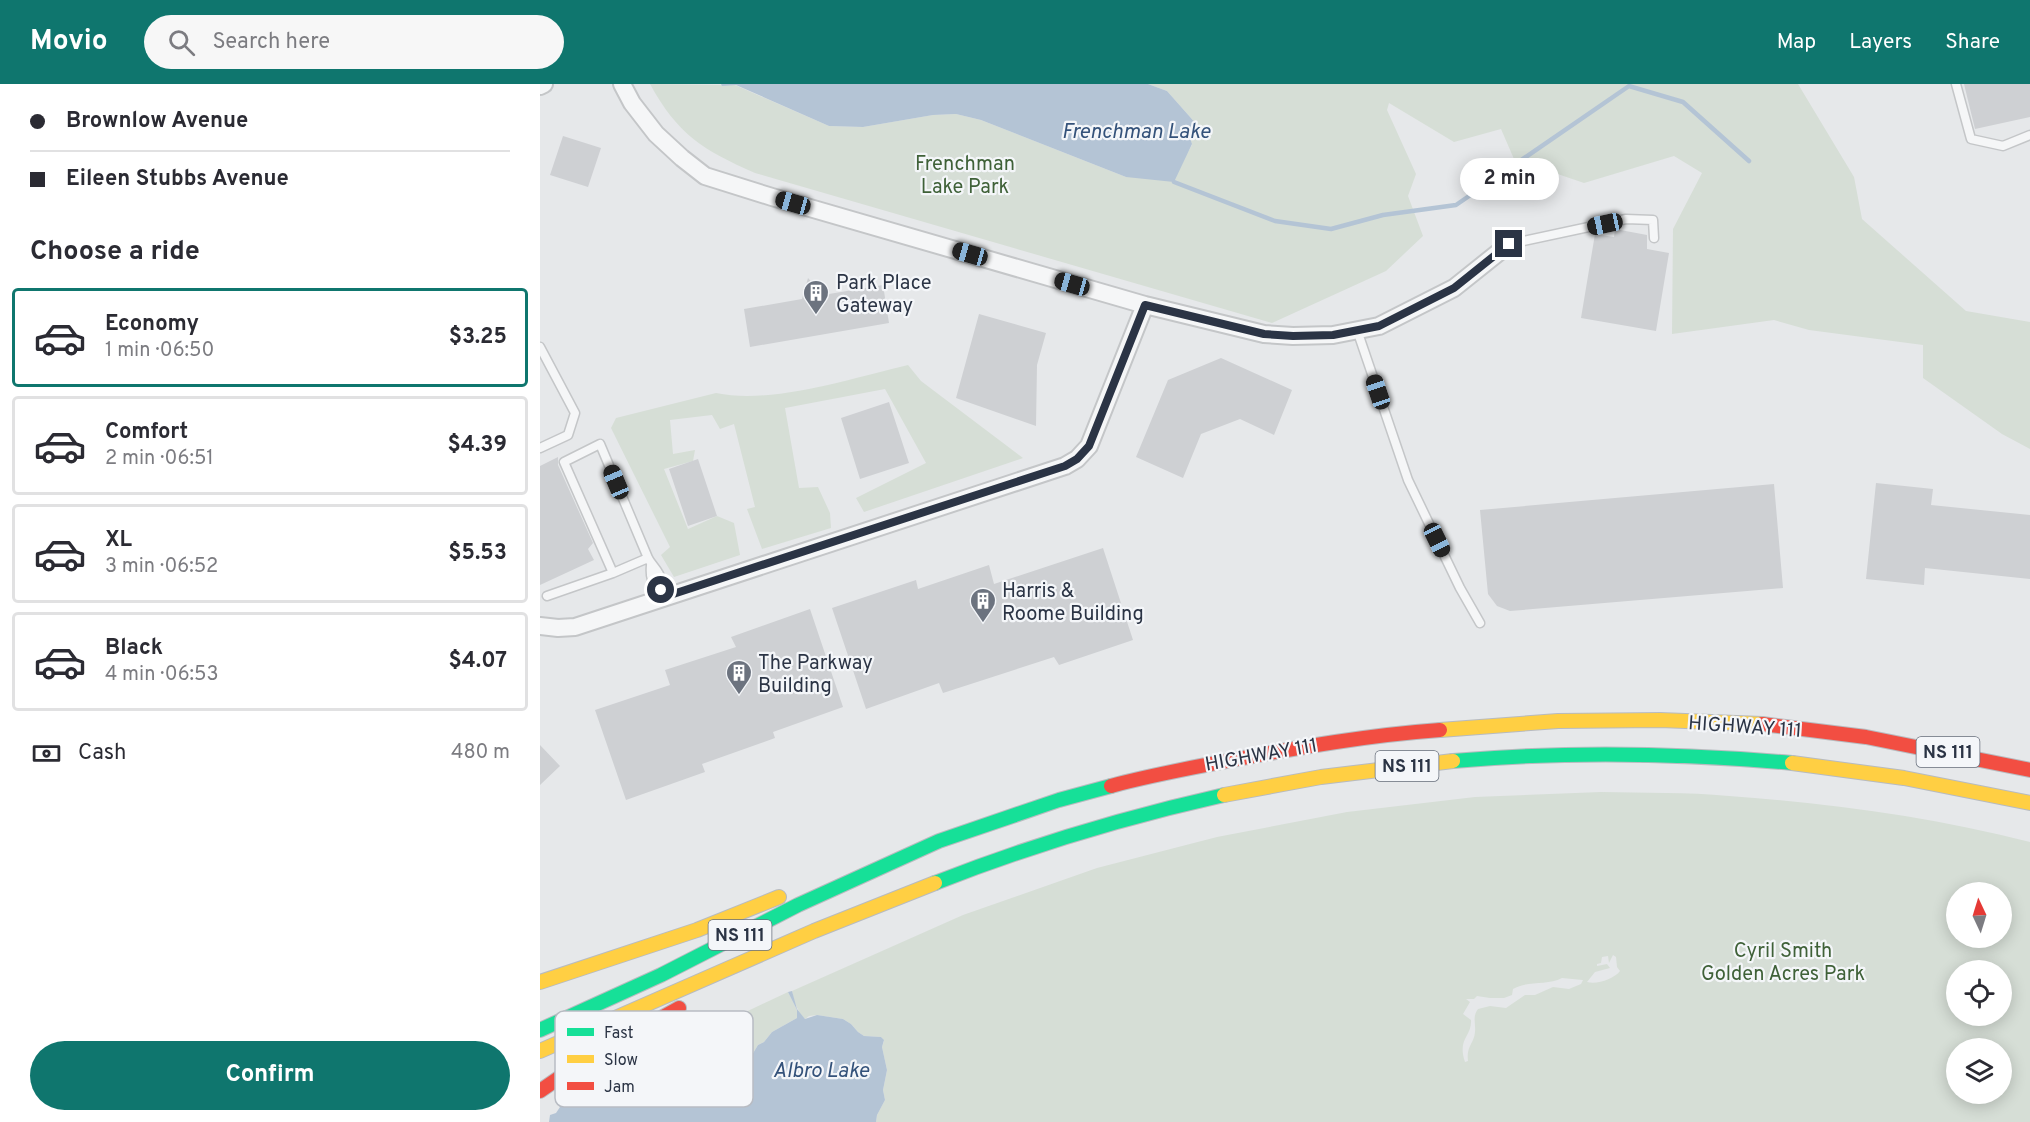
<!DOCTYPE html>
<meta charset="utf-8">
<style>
:root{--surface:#fff;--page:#f7f7f7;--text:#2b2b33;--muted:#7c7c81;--line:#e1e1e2;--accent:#0f766e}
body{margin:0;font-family:Overpass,sans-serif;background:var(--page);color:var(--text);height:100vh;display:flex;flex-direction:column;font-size:22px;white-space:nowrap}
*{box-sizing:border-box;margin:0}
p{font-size:20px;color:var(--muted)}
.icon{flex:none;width:33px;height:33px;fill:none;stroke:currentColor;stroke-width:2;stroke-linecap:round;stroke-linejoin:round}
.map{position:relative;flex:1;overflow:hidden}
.sheet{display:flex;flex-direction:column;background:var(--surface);width:540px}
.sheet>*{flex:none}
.top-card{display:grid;align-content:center;height:132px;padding:0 30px;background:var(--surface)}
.needle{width:39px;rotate:356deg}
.fabs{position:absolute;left:1406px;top:798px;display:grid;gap:12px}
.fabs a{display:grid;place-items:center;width:66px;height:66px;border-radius:50%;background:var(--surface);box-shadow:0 3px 15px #0003;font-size:30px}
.end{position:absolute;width:27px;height:27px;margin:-14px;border:8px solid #2b3445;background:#fff;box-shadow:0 0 0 3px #fff}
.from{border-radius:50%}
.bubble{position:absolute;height:42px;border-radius:21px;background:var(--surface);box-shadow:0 3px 15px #0003;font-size:20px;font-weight:700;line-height:42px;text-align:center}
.car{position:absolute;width:18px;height:36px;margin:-18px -9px;border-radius:8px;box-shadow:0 0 4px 2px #0007;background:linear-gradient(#222 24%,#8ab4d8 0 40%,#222 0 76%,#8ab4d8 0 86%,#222 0)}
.top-card b{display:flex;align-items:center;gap:21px;height:57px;font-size:22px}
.top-card b+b{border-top:2px solid var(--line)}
.top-card i{width:15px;height:15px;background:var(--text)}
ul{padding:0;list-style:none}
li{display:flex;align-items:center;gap:18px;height:99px;margin:0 12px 9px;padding:0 18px;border:3px solid var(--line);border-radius:6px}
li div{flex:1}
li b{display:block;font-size:22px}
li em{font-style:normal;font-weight:700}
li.on{border-color:var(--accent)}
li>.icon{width:54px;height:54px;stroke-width:1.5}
h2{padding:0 30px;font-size:27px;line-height:72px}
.pay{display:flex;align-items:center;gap:15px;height:66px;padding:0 30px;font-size:22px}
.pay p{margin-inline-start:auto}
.action{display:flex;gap:12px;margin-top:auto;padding:12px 30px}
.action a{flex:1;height:69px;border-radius:36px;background:var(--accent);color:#fff;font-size:24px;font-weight:700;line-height:69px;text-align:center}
header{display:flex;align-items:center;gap:36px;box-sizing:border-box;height:84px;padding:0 30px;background:var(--accent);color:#fff}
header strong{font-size:28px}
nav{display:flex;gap:33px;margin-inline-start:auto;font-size:21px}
.search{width:420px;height:54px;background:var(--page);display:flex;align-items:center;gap:15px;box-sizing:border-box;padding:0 21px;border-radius:33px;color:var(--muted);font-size:22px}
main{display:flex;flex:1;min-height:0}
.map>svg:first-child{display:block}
</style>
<header>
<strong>Movio</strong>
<div class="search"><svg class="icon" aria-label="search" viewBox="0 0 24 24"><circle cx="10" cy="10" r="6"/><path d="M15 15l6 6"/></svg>Search here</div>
<nav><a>Map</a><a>Layers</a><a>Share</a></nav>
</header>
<main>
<section class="sheet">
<div class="top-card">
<b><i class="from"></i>Brownlow Avenue</b>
<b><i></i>Eileen Stubbs Avenue</b>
</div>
<h2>Choose a ride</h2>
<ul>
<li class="on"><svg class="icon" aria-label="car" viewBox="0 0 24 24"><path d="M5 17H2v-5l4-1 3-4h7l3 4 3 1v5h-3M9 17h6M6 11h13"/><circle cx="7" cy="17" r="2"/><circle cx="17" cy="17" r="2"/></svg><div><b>Economy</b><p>1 min · 06:50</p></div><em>$3.25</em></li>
<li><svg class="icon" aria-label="car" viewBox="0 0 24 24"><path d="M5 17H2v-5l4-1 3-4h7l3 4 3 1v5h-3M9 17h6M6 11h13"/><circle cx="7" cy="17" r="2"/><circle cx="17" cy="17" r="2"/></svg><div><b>Comfort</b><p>2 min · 06:51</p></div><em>$4.39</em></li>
<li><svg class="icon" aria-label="car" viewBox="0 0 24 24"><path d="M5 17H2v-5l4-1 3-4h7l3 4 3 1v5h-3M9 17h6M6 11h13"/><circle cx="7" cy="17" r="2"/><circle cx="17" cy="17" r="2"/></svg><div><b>XL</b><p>3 min · 06:52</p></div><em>$5.53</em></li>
<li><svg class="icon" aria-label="car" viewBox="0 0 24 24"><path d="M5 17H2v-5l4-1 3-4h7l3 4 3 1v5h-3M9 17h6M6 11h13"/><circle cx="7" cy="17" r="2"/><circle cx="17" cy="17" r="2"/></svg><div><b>Black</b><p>4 min · 06:53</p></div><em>$4.07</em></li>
</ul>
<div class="pay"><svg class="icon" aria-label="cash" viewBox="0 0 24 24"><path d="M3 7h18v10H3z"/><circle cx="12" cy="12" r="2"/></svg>Cash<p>480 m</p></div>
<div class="action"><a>Confirm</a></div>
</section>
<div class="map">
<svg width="1490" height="1038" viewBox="0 0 1490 1038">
<rect width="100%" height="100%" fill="#e6e8ea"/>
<path fill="#d6ded6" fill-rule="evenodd" d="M 110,0 L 195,1 L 289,42 L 323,43 L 393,31 L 416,30 L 441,36 L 586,93 L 645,73 L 652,61 L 650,54 L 658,42 L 627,7 L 608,0 L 1258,0 L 1314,93 L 1322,135 L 1426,227 L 1490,238 L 1490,365 L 1462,350 L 1383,294 L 1383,261 L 1269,246 L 1234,236 L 1132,250 L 1133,145 L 1162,89 L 1134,72 L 1044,99 L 974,75 L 961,45 L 914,58 L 849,19 L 847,26 L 876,90 L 868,112 L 883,152 L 846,187 L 732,239 L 215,89 C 163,66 138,51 110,0 Z
M 368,281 L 381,297 L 483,374 L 324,428 L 316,414 L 386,379 L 345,305 L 245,324 L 259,404 L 278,403 L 290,429 L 291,444 L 222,465 L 207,425 L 215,423 L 194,340 L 180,345 L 172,331 L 130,336 L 133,370 L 155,366 L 153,377 L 124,385 L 148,445 L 177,432 L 194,439 L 200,471 L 134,493 L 121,471 L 130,463 L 71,344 L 76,334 L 176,309 C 232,321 312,294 368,281 Z
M 1061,708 C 1104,709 1147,708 1189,712 C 1290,719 1392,733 1490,758 L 1490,1038 L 336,1038 L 337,1031 L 345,1016 L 343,1006 L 347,986 L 342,963 L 344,957 L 341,953 L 324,952 L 318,948 L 311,940 L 303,935 L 277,931 L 269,932 L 265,935 C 257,927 254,918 252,907 L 423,831 L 557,784 L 677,753 L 807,728 L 935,713 ZM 1416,808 L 1461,808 L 1461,854 L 1416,854 ZM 1073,871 L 1076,873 L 1077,883 L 1080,887 C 1074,895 1057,901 1047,898 L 1055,888 L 1070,884 L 1067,880 L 1057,882 L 1057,880 L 1061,879 L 1062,873 L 1068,872 L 1069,879 ZM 1416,886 L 1461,886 L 1461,932 L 1416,932 ZM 1022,894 L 1043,896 L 1041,900 L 1029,905 L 1013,903 L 995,911 L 985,911 L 966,924 L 950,922 L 938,925 C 932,933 936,940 935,948 C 934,960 926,962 928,977 L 925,978 C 917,954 932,953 931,936 L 923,930 L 930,918 L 926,915 L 934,915 L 937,912 L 950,914 L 964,914 L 972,911 L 973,905 C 988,896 1007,902 1022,894 ZM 1416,964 L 1461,964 L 1461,1010 L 1416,1010 Z
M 248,908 L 257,926 L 257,934 L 232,948 L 224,958 L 218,961 L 209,976 L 198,989 L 191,994 L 158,999 L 145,998 L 124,992 L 104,999 L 101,1004 L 90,1008 L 88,1014 L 71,1012 L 59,1007 L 43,1011 L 41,1016 L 26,1013 Z"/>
<path fill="#b4c4d5" d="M 181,0 L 608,0 L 627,7 L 658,42 L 650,54 L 652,60 L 634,98 L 586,93 L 441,36 L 416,30 L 393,31 L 323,43 L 289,42 L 196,1 L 182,2 Z
M 252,907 L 257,925 L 265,935 L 277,931 L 303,935 L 311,940 L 318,948 L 324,952 L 341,953 L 344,956 L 342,963 L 347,986 L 343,1006 L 345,1016 L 337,1031 L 336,1038 L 9,1038 L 10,1031 L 16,1029 L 20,1023 L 17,1018 L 26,1013 L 41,1016 L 44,1010 L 58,1006 L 71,1012 L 88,1014 L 90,1008 C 103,1004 106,994 116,992 L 158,999 L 191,994 L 198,989 L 209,976 L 218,961 L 224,958 L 232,948 L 257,934 L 257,926 L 248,908 Z"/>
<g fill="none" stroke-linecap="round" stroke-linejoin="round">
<path stroke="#b4c4d5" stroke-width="4.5" d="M 634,98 L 735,137 L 791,145 L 843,131 L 916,121 L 1089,2 L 1143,18 L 1209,77"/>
</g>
<path fill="#ced0d3" d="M 1424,0 L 1490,0 L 1490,33 L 1435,45 Z
M 23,52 L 61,64 L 48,103 L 10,91 Z
M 1075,145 L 1107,151 L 1107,165 L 1129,169 L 1116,247 L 1041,234 L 1055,150 L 1074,153 Z
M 268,194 L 283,211 L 343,201 L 349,239 L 210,263 L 204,225 L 262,215 Z
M 439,230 L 506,249 L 497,281 L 496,342 L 416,314 Z
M 681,274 L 752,306 L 734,351 L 700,335 L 661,350 L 643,394 L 596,373 L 628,296 Z
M 349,318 L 369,379 L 320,395 L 301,334 Z
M 18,373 L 18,381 L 53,459 L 48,465 L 54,476 L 0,501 L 0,382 Z
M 158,375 L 177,432 L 148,442 L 129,385 Z
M 1336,399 L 1393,405 L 1391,421 L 1490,431 L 1490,495 L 1385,484 L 1384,501 L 1326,495 Z
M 1234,400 L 1243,504 L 970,527 L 957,522 L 948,510 L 940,426 Z
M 563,464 L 593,556 L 519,581 L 514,573 L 403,609 L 399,599 L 326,625 L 292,524 L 376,496 L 378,505 L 449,481 L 454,500 Z
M 270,525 L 303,623 L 233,648 L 235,654 L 162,680 L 165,688 L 86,716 L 55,626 L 130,601 L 125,586 L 196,563 L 191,553 Z
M 0,661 L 20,682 L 0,701 Z"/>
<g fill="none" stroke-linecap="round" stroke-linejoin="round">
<defs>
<path id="lane" d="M 1416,0 L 1431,55 L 1463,62 L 1490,51
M 969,160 L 1086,135 L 1113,136 L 1114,154
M 817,246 L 868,396 L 920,504 L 940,539
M 0,263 L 35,329 L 28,351 L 0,364
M 108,474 L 73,489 L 24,378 L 60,360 L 108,474 C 111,480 116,484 119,490 C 123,498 121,505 124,513
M 111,481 C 110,492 111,500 121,505
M 7,512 L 73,489"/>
<path id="street" d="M 82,0 L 92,19 L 116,50 L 142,74 L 165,92 L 232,113 L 605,221 L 724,250 L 753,252 L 793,251 L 839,242 L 914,204 L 969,160
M 0,2 L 4,0
M 0,542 L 18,544 L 35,543 L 525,382 L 537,375 L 549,362 L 605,221"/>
<path id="fast" d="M 913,677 C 1025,667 1140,669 1252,679
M 395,799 C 489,762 586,733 684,711
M 0,946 L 121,891 L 258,821 L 399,757 L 519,716 L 571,702"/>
<path id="slow" d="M 900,646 L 1018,637 L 1120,636 L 1222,640
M 1252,679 L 1364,694 L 1490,719
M 684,711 L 781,693 L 913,677
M 0,898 L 157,846 L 239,813
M 0,967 L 274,847 L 395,799"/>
<path id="jam" d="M 1222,640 L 1326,653 L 1490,686
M 571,702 C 611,691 651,684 692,676 C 761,663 830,651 900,646
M 0,1007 L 39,980 L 139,924"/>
</defs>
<use href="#lane" stroke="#c4c6c8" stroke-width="11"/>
<use href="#street" stroke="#c4c6c8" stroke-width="20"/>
<use href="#fast" stroke="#b8bbbf" stroke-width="16"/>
<use href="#slow" stroke="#b8bbbf" stroke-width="16"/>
<use href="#jam" stroke="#b8bbbf" stroke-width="16"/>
<use href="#lane" stroke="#f5f6f7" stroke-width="8"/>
<use href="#street" stroke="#f5f6f7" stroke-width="16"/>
<use href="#fast" stroke="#16e098" stroke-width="14"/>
<use href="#slow" stroke="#ffcf43" stroke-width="14"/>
<use href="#jam" stroke="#f24e42" stroke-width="14"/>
</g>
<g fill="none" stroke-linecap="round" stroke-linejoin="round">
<path stroke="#2b3445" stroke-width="8" d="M 121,506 L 124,513 L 525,382 L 537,375 L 549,362 L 605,221 L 724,250 L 753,252 L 793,251 L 839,242 L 914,204 L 969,160"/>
</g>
<defs>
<symbol id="building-pin" viewBox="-11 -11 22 30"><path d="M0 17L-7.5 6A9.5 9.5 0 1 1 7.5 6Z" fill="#6c737f" stroke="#f4f6f9"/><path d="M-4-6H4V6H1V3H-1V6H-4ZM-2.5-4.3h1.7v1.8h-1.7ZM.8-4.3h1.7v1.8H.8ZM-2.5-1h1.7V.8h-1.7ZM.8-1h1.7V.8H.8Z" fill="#fff"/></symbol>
</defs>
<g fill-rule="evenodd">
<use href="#building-pin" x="261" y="194" width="30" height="40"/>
<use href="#building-pin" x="428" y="502" width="30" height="40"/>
<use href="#building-pin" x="184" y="574" width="30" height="40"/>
</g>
<g text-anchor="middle" stroke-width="4.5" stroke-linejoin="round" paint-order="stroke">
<g fill="#f4f6f9" stroke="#676e7b" stroke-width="1.5">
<rect x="1376.5" y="653" width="63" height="30" rx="4.5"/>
<rect x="835.5" y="667" width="63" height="30" rx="4.5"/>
<rect x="168.5" y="836" width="63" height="30" rx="4.5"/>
</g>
<g font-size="18" font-weight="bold" fill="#2b3445">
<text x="1408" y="674">NS 111</text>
<text x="867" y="688">NS 111</text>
<text x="200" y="857">NS 111</text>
</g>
<g font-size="20" fill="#3f6138" stroke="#f4f6f9">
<text x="425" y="86">Frenchman<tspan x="425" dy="23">Lake Park</tspan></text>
<text x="1243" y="873">Cyril Smith<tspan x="1243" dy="23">Golden Acres Park</tspan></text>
</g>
<g font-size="20" fill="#2b3445" stroke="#f4f6f9" text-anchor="start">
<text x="296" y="205">Park Place<tspan x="296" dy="23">Gateway</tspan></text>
<text x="462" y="513">Harris &amp;<tspan x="462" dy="23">Roome Building</tspan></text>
<text x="218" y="585">The Parkway<tspan x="218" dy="23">Building</tspan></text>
</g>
<g font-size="20" fill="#2b3445" stroke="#f4f6f9">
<text transform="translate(1205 642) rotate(4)" y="7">HIGHWAY 111</text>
<text transform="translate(721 670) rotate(-10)" y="7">HIGHWAY 111</text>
</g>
<g font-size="21" font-style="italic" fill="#34527a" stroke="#f4f6f9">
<text x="596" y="54">Frenchman Lake</text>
<text x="281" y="993">Albro Lake</text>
</g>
</g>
<rect x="15" y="927" width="198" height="96" rx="9" fill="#f4f6f9" stroke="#b8bcc3" stroke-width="1.5"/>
<rect x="27" y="944" width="27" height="8" fill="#16e098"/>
<rect x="27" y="971" width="27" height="8" fill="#ffcf43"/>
<rect x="27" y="998" width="27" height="8" fill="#f24e42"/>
<g font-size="16" fill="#2b3445">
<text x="64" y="954">Fast</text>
<text x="64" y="981">Slow</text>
<text x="64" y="1008">Jam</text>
</g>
</svg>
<div class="fabs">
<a><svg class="needle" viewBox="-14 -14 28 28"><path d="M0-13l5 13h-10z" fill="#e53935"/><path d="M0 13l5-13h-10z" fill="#7c7c81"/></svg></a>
<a><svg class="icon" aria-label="locate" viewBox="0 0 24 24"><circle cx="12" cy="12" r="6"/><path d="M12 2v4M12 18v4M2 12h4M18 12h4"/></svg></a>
<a><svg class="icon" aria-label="layers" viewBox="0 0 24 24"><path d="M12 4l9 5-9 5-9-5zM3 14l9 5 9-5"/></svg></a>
</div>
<i class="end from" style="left:121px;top:506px"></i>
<i class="end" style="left:969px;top:160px"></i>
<div class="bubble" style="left:920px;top:74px;width:99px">2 min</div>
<i class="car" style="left:253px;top:119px;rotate:286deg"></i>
<i class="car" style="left:1065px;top:140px;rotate:258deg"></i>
<i class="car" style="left:430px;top:170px;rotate:286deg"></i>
<i class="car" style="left:532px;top:200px;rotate:286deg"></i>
<i class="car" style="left:838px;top:308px;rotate:341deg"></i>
<i class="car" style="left:76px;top:398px;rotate:337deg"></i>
<i class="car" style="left:897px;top:456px;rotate:154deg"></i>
</div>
</main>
